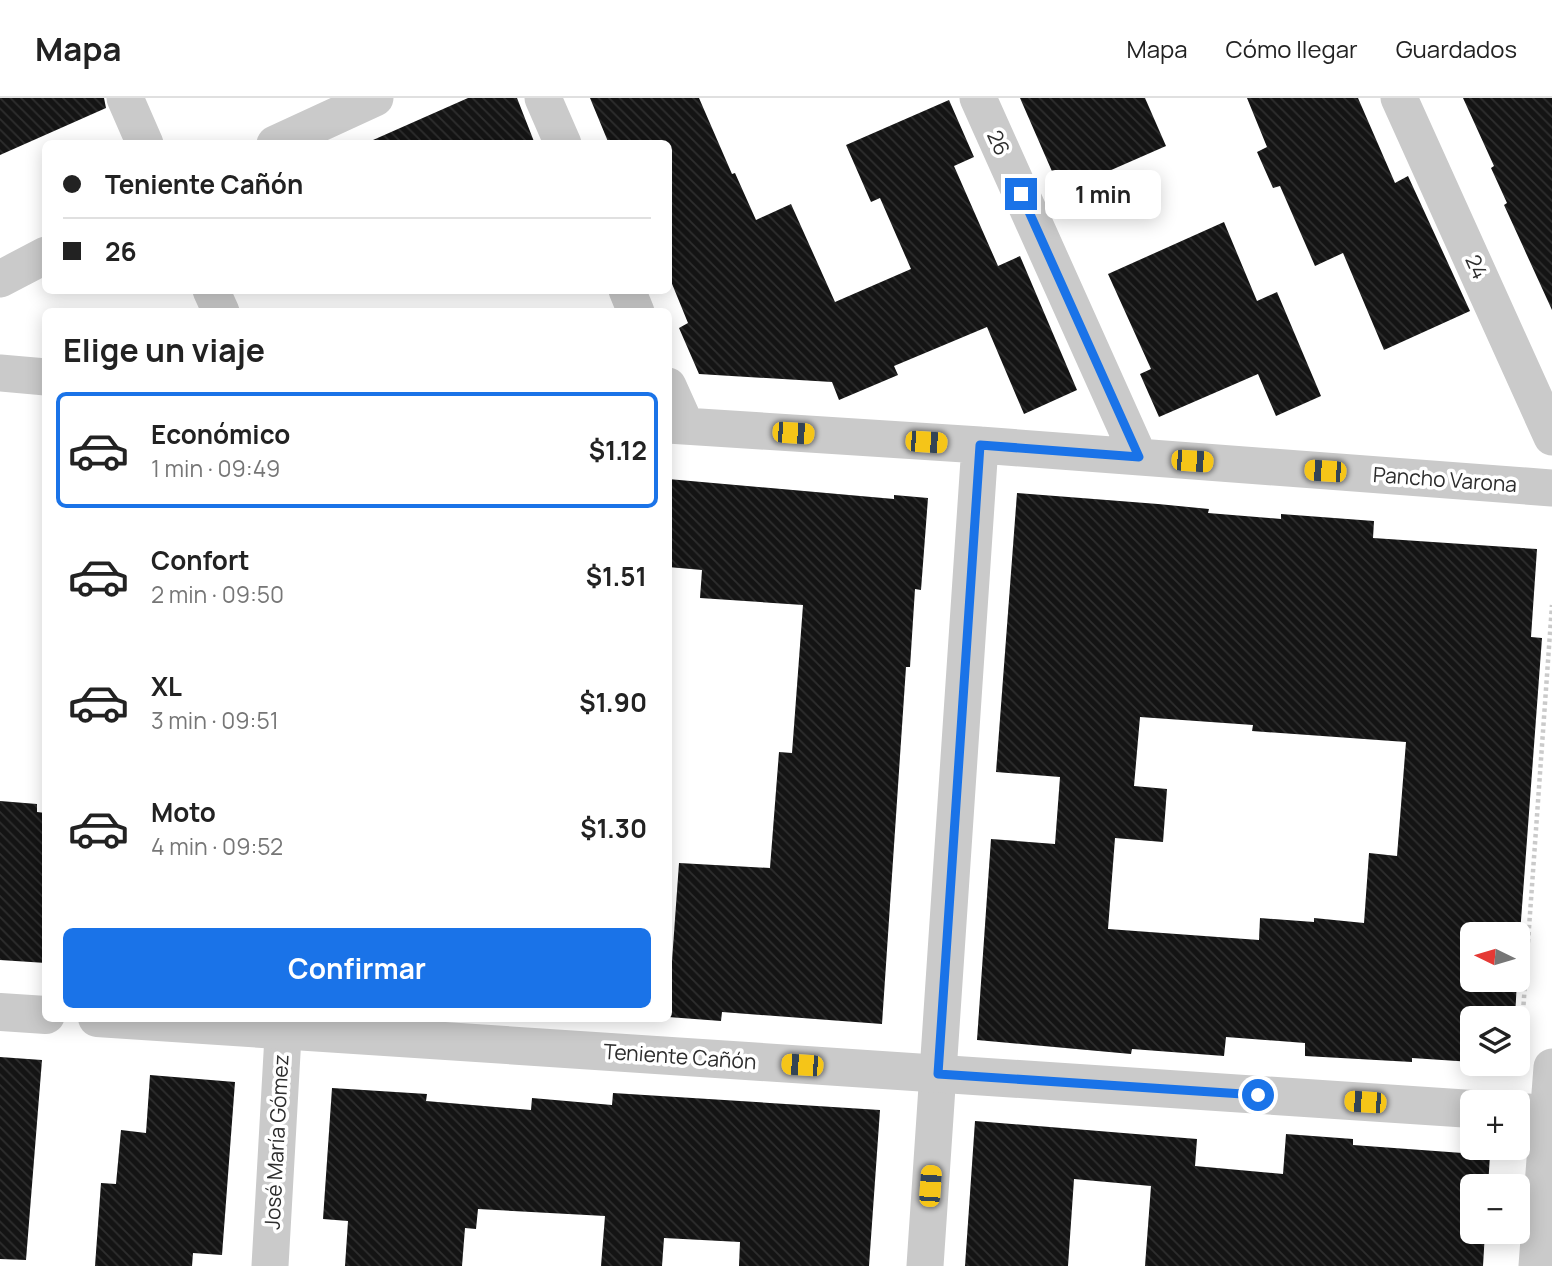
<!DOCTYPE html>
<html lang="es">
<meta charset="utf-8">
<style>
:root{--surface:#fff;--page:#f2f2f2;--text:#222;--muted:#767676;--line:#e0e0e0;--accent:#1a73e8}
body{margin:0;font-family:Manrope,sans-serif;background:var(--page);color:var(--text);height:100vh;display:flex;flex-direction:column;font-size:26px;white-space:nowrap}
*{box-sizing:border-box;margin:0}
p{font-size:23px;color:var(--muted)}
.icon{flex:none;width:38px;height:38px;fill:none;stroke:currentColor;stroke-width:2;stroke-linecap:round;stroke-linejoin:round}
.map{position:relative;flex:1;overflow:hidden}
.drawer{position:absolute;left:42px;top:210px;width:630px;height:714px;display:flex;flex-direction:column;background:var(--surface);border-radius:10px;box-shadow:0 4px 18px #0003}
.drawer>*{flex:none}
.hud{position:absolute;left:42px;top:42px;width:630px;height:154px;border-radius:10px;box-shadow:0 4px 18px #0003;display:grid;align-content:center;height:154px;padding:0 21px;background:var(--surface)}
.needle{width:46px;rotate:275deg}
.controls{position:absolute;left:1460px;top:824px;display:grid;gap:14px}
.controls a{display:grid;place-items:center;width:70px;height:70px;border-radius:10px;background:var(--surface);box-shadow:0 4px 18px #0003;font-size:35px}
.end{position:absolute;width:32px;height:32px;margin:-16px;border:9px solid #1a73e8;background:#fff;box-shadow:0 0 0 4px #fff}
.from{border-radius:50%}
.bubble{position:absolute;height:49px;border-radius:10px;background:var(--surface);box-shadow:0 4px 18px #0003;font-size:23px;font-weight:700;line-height:49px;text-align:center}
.car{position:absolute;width:21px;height:42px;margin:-21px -10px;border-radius:9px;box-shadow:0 0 5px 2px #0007;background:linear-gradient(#f5c518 24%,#345 0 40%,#f5c518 0 76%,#345 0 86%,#f5c518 0)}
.hud b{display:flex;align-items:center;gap:24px;height:66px;font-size:26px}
.hud b+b{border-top:2px solid var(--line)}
.hud i{width:18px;height:18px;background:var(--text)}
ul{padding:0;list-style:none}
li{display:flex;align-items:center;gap:21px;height:116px;margin:0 14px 10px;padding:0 7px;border:4px solid transparent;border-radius:10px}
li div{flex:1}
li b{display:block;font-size:26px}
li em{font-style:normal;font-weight:700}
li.active{border-color:var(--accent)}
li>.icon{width:63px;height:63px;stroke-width:1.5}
h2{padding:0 21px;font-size:32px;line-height:84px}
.primary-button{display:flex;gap:14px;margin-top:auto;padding:14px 21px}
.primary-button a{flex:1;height:80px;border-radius:10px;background:var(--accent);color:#fff;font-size:28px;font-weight:700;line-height:80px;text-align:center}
header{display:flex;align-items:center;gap:42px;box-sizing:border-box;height:98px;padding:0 35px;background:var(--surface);border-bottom:2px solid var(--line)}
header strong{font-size:33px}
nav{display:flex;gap:38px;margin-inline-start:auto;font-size:24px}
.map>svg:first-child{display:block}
</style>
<header>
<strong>Mapa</strong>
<nav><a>Mapa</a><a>Cómo llegar</a><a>Guardados</a></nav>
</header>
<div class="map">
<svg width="1552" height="1168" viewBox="0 0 1552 1168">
<defs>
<pattern id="building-back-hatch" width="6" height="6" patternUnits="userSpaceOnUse" patternTransform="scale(1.75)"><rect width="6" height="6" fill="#141414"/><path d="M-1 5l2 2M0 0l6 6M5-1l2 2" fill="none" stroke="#2e2e2e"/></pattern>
</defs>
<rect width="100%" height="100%" fill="#fff"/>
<path fill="url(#building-back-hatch)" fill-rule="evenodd" d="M 0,0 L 104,0 L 106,10 L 0,57 Z
M 468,0 L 517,0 L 535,46 L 364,46 Z
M 590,0 L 699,0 L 732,76 L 735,75 L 756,122 L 791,106 L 835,204 L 911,171 L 880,100 L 871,104 L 846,47 L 949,2 L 974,59 L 954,68 L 998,168 L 1020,158 L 1077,292 L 1024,316 L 987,229 L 894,268 L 898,277 L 839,302 L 832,284 L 699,276 L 679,230 L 688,225 L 668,176 L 668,46 L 609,46 Z
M 1020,0 L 1145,0 L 1166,48 L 1061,94 Z
M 1247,0 L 1358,0 L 1395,85 L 1408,78 L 1470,213 L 1384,252 L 1343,155 L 1315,168 L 1280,88 L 1273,90 L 1257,54 L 1267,49 Z
M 1463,0 L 1552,0 L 1552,212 L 1504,107 L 1507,105 L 1491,70 L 1494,68 Z
M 1224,124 L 1257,203 L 1277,194 L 1321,298 L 1276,318 L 1258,276 L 1159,319 L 1140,276 L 1151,271 L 1108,176 Z
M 668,381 L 894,401 L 894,397 L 928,400 L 921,492 L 915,491 L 910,569 L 906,569 L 882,926 L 722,914 L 721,923 L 668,919 L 679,765 L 770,770 L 779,654 L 792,655 L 803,507 L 700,500 L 702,472 L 668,469 Z
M 1017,395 L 1158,406 L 1209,411 L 1208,415 L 1281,421 L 1281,416 L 1374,423 L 1373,440 L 1537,451 L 1531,539 L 1542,540 L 1517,876 L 1517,836 L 1472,836 L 1472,882 L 1517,882 L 1515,920 L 1472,920 L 1472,964 L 1412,960 L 1412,964 L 1305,958 L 1305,945 L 1226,939 L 1224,958 L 1132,951 L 1131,956 L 977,942 L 991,741 L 1055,746 L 1060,679 L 996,674 ZM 1140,619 L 1253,627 L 1252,633 L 1406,644 L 1397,758 L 1369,755 L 1364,825 L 1314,820 L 1314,824 L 1260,820 L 1259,842 L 1108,831 L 1115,740 L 1163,744 L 1167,691 L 1134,688 Z
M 0,703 L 37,706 L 37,714 L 46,715 L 46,865 L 0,862 Z
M 0,959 L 42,962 L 26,1162 L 0,1161 Z
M 150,977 L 235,984 L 222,1157 L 193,1155 L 192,1168 L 95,1168 L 101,1085 L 116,1086 L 121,1032 L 146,1035 Z
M 332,990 L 427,996 L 426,1003 L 531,1012 L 532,1000 L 612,1007 L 613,995 L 880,1012 L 869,1168 L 739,1168 L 740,1144 L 664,1140 L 662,1168 L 601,1168 L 605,1118 L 478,1111 L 476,1131 L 465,1130 L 462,1168 L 345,1168 L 348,1123 L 323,1121 Z
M 975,1023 L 1197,1041 L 1195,1068 L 1283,1076 L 1286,1036 L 1353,1041 L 1353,1047 L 1490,1057 L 1488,1088 L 1472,1088 L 1472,1134 L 1485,1134 L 1483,1168 L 1145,1168 L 1151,1088 L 1074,1081 L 1068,1168 L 965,1168 Z"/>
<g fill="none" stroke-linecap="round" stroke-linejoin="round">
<path stroke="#cacaca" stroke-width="4.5" stroke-dasharray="3.5 3.5" stroke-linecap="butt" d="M 1521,942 L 1552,507"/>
<path stroke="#cacaca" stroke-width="37" d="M 125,0 L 145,46
M 543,0 L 563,46
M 978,0 L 1139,359
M 1399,0 L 1552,339
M 275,46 L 375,0
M 0,181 L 46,157
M 211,192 L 221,214
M 627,192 L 636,214
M 0,275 L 46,279
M 668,288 L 686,328
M 668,327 L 980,347 L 1552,390
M 270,1168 L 284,920
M 925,1168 L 980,347
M 1537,1168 L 1552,969"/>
<path stroke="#cacaca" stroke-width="38" d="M 0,914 L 46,917
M 97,920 L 1472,1011
M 1517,1014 L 1552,1016"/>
</g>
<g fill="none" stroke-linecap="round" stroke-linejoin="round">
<path stroke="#1a73e8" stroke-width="9" d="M 1021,96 L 1139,359 L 980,347 L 938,976 L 1258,997"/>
</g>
<g text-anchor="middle" stroke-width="7" stroke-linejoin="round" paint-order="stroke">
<g font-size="21" fill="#2d2d2d" stroke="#fff">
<text transform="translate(998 45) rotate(66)" y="7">26</text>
<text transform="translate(1476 169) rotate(66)" y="7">24</text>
<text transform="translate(1445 382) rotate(4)" y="7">Pancho Varona</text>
<text transform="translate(680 959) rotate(4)" y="7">Teniente Cañón</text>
<text transform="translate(277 1044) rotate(-87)" y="7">José María Gómez</text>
</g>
</g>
</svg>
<div class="controls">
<a><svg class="needle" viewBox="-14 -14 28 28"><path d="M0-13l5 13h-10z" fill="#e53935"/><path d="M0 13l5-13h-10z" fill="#767676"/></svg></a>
<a><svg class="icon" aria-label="layers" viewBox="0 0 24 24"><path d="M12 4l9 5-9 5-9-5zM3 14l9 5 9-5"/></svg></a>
<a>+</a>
<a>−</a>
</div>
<i class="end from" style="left:1258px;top:997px"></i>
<i class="end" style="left:1021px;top:96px"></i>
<div class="bubble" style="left:1045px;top:72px;width:116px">1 min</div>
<i class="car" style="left:793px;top:335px;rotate:94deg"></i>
<i class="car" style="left:926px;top:344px;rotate:94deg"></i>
<i class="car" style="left:1192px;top:363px;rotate:94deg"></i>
<i class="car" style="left:1325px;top:373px;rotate:274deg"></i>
<i class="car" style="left:802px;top:967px;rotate:274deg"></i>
<i class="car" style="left:1365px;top:1004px;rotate:274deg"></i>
<i class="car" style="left:930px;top:1088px;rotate:4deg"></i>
<div class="hud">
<b><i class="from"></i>Teniente Cañón</b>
<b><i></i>26</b>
</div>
<section class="drawer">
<h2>Elige un viaje</h2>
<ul>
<li class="active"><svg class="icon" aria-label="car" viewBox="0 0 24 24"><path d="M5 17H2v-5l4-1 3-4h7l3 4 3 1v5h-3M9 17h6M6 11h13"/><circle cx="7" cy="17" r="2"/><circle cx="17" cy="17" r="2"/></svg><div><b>Económico</b><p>1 min · 09:49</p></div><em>$1.12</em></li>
<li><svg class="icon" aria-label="car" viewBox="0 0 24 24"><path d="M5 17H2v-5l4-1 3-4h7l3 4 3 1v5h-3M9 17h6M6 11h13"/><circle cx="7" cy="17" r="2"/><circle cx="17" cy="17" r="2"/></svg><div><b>Confort</b><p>2 min · 09:50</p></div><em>$1.51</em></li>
<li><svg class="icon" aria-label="car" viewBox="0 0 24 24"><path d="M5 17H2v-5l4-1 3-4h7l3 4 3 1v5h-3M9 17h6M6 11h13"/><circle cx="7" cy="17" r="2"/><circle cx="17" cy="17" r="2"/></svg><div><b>XL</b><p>3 min · 09:51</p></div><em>$1.90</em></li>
<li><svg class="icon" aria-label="car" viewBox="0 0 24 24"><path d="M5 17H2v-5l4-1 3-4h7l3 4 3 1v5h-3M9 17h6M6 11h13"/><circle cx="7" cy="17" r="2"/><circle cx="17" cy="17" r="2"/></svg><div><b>Moto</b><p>4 min · 09:52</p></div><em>$1.30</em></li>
</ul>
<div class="primary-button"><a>Confirmar</a></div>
</section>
</div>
